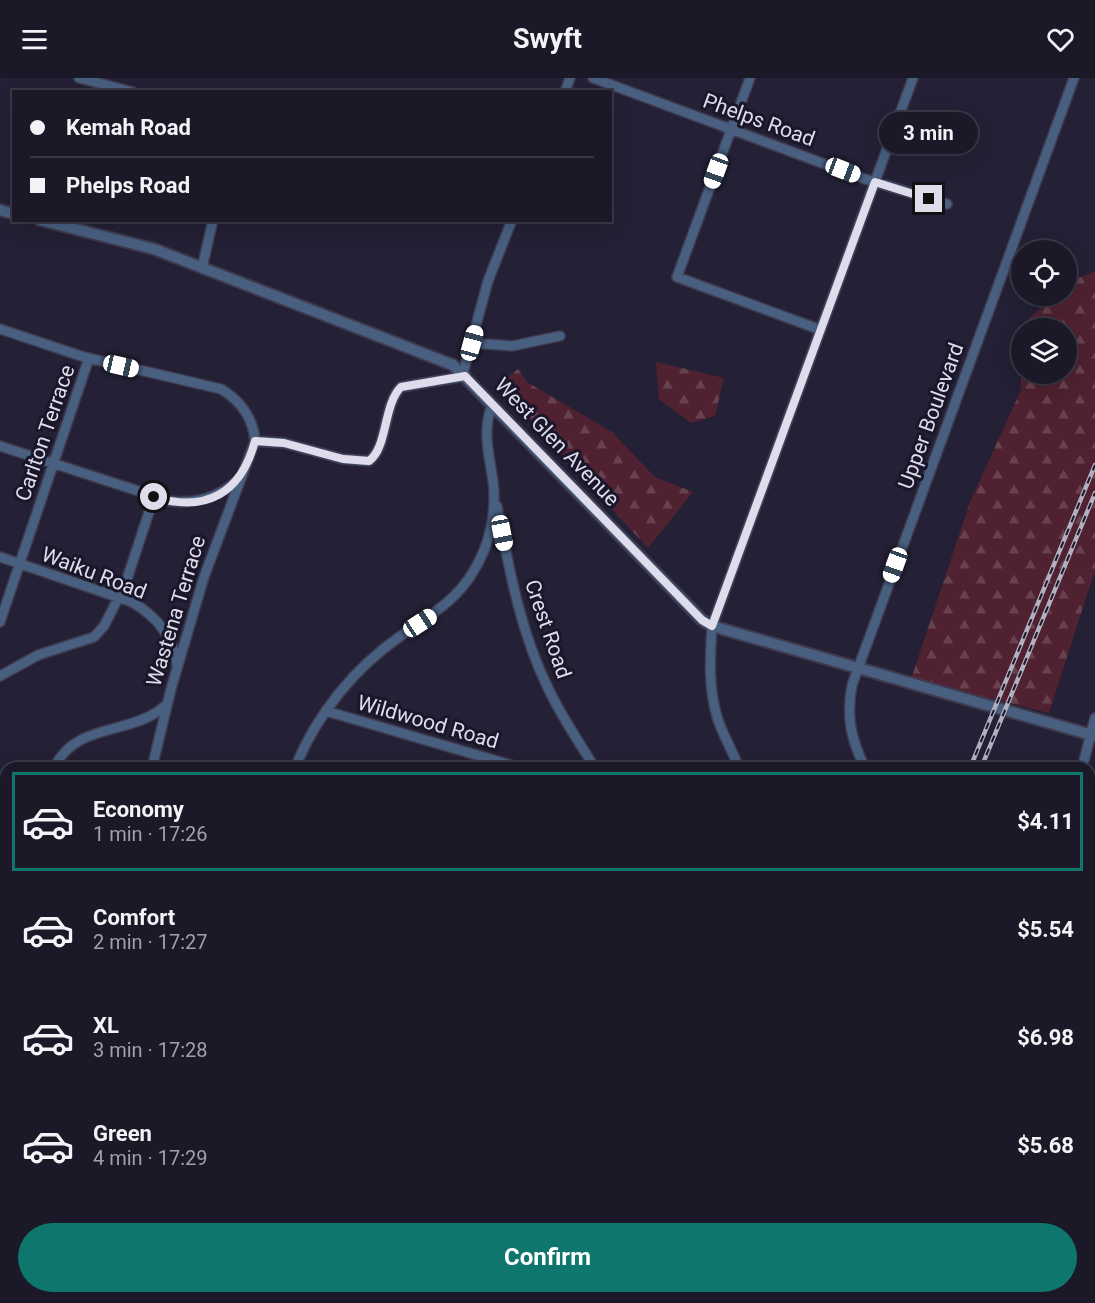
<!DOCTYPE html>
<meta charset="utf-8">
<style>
:root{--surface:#1b1828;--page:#242130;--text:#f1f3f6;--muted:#a0a0a8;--line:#393745;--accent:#0f766e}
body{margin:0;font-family:Roboto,sans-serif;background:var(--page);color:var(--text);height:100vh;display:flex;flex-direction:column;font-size:22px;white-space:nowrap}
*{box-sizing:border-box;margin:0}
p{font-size:20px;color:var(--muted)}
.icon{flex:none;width:33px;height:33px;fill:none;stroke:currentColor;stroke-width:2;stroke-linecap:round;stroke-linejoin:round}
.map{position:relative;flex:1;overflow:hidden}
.panel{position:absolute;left:0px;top:684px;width:1095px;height:542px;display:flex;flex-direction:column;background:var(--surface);border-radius:18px 18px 0 0;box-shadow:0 6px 24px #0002,0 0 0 2px var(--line)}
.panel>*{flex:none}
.hud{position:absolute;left:12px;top:12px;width:600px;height:132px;border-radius:0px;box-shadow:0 6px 24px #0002,0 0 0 2px var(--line);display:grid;align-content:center;height:132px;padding:0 18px;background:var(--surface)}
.fabs{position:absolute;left:1011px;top:162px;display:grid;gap:12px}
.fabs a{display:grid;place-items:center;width:66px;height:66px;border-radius:50%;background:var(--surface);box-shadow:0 6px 24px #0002,0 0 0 2px var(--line);font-size:30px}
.end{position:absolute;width:27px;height:27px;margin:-14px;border:8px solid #dfddec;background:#111;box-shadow:0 0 0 3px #111}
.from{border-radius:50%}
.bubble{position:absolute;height:42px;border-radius:21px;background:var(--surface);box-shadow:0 6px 24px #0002,0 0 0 2px var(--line);font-size:20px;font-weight:700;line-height:42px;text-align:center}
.car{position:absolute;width:18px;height:36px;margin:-18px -9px;border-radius:8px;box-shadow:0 0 4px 2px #0007;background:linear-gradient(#fff 24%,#345 0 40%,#fff 0 76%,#345 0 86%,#fff 0)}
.hud b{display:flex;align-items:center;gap:21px;height:57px;font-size:22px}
.hud b+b{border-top:2px solid var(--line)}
.hud i{width:15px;height:15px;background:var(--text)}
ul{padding:10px 0 0;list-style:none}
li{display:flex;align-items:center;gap:18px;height:99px;margin:0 12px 9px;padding:0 6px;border:3px solid transparent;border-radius:0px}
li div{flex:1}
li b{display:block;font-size:22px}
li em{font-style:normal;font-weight:700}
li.on{border-color:var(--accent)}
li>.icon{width:54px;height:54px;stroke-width:1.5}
.cta{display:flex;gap:12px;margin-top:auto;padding:12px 18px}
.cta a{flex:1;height:69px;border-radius:36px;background:var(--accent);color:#fff;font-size:24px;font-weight:700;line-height:69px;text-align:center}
header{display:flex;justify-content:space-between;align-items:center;height:78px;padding:0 18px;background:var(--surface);font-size:27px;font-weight:700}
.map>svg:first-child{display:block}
</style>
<header><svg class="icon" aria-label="menu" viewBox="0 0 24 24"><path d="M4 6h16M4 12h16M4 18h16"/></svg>Swyft<svg class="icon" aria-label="heart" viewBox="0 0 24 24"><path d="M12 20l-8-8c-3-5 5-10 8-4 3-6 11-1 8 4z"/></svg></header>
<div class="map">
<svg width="1095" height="1225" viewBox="0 0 1095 1225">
<defs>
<pattern id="forest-firs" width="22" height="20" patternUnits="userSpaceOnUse" patternTransform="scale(1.5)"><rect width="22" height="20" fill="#4f2131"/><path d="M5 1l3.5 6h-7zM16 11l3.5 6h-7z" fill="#68414f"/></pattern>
</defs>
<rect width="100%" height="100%" fill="#242035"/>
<path fill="url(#forest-firs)" d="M 1095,193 L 1095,492 L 1049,635 L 911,601 L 970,424 L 1021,312 L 1021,295 L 1066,296 L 1066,250 L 1024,250 L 1024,245 L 1054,218 L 1066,218 L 1067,205 Z
M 656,284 L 724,300 L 715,338 L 691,345 L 659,321 Z
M 518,291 L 527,304 L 612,354 L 655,399 L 693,414 L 648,470 L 497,307 Z
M 563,1220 L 647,1220 L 645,1225 L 560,1225 Z
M 707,1220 L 745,1220 L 743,1225 L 705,1225 Z"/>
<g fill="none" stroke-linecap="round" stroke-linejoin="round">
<defs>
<path id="minor" d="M 79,0 L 133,14
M 593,0 L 865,101 L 947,126
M 750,0 L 677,199 L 821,252
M 565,14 L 570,0
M 202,190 L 213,142
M 0,251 L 84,279 L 221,311 C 241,323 253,340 255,363 L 204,499 L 171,611 L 152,690
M 472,265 L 512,268 L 560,258
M 463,295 L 488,203 L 512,142
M 255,363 L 284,365 L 343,381 L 369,383 C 388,369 383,327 401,309 L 466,298
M 0,368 L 169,423 C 196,426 219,420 240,400
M 497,428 C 509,490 520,553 548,610 C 561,638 579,664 595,690
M 0,479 L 132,524 C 156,538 173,558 177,587
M 0,544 L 89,280
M 0,598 L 38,577 L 94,559 L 104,548 L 125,507 L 154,419
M 326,633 L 521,690
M 54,690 C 77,642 133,659 167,626
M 295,690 C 316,637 355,589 402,557 C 429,538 456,523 473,494 C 490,467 497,434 493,403 C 489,376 482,353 492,327
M 739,690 C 733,674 724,659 718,642 C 708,611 710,580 712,548 L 913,0
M 865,690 C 851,661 846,639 852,607 L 1074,0
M 1082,690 L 1095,640
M 0,736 L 6,737
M 0,969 L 6,971
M 1089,1062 L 1095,1064
M 0,1137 L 6,1138
M 155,1225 L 157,1220
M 360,1225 L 361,1220
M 552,1225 L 554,1220
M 699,1225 L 701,1220
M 817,1225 L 819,1220
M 957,1225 L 959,1220
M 1093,1225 L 1095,1219"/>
<path id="tertiary" d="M 0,132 L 14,136
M 40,142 L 154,171 L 453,287 L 702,542 L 712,548 L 1095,658"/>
</defs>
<use href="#minor" stroke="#3e3a4f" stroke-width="12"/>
<use href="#tertiary" stroke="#3e3a4f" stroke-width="14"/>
<use href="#minor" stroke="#485f80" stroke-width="9"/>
<use href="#tertiary" stroke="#485f80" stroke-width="10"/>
<defs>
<path id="rail" d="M 970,690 L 1095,387
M 981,690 L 1095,415
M 755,1225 L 757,1220"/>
</defs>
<use href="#rail" stroke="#b2b0c0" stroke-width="4.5"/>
<use href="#rail" stroke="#1a172b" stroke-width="2" stroke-dasharray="7" stroke-linecap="butt"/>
</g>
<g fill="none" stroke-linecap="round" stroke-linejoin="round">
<path stroke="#dfddec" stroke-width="8" d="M 154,419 C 207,435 241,415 255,363 L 284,365 L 343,381 L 369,383 C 388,369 383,327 401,309 L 465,298 L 702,542 L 712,548 L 875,104 L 929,121"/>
</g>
<g text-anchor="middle" stroke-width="6" stroke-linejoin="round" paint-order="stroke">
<g font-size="21" fill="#dfddec" stroke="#1a172b">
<text transform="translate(759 42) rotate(20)" y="7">Phelps Road</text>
<text transform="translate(931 338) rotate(-70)" y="7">Upper Boulevard</text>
<text transform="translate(45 355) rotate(-71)" y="7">Carlton Terrace</text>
<text transform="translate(557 364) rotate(46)" y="7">West Glen Avenue</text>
<text transform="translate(94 495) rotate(21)" y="7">Waiku Road</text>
<text transform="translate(176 533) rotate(-73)" y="7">Wastena Terrace</text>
<text transform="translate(548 551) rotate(71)" y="7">Crest Road</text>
<text transform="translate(428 644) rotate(16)" y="7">Wildwood Road</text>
</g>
</g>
</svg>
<div class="fabs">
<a><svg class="icon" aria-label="locate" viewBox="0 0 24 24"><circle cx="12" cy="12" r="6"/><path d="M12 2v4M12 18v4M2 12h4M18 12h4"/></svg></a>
<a><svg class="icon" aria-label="layers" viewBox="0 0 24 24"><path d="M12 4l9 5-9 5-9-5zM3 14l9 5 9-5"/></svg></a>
</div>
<i class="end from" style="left:154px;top:419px"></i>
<i class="end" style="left:929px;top:121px"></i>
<div class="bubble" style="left:879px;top:34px;width:99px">3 min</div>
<i class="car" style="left:843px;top:92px;rotate:111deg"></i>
<i class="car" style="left:716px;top:93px;rotate:200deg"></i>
<i class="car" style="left:472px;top:265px;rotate:15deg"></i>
<i class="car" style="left:121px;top:288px;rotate:103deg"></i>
<i class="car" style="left:502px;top:455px;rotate:169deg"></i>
<i class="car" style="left:895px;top:487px;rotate:200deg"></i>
<i class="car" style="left:420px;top:545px;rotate:57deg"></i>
<div class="hud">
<b><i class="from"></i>Kemah Road</b>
<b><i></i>Phelps Road</b>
</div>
<section class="panel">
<ul>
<li class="on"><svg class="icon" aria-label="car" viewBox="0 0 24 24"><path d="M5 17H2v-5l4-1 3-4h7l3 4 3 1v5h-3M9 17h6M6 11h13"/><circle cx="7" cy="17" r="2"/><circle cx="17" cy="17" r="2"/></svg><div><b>Economy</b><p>1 min · 17:26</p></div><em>$4.11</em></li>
<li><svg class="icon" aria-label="car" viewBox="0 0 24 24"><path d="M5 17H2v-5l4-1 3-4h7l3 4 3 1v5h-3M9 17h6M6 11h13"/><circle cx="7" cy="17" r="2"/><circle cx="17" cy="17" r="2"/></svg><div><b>Comfort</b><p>2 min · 17:27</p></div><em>$5.54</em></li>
<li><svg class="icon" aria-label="car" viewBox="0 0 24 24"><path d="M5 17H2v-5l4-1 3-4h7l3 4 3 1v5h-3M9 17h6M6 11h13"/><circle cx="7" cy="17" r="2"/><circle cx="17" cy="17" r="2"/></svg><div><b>XL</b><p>3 min · 17:28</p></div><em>$6.98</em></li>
<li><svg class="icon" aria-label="car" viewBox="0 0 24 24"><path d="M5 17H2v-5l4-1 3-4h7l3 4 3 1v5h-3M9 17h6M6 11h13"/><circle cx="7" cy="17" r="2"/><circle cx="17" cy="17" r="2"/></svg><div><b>Green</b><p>4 min · 17:29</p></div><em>$5.68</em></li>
</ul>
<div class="cta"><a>Confirm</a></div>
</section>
</div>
